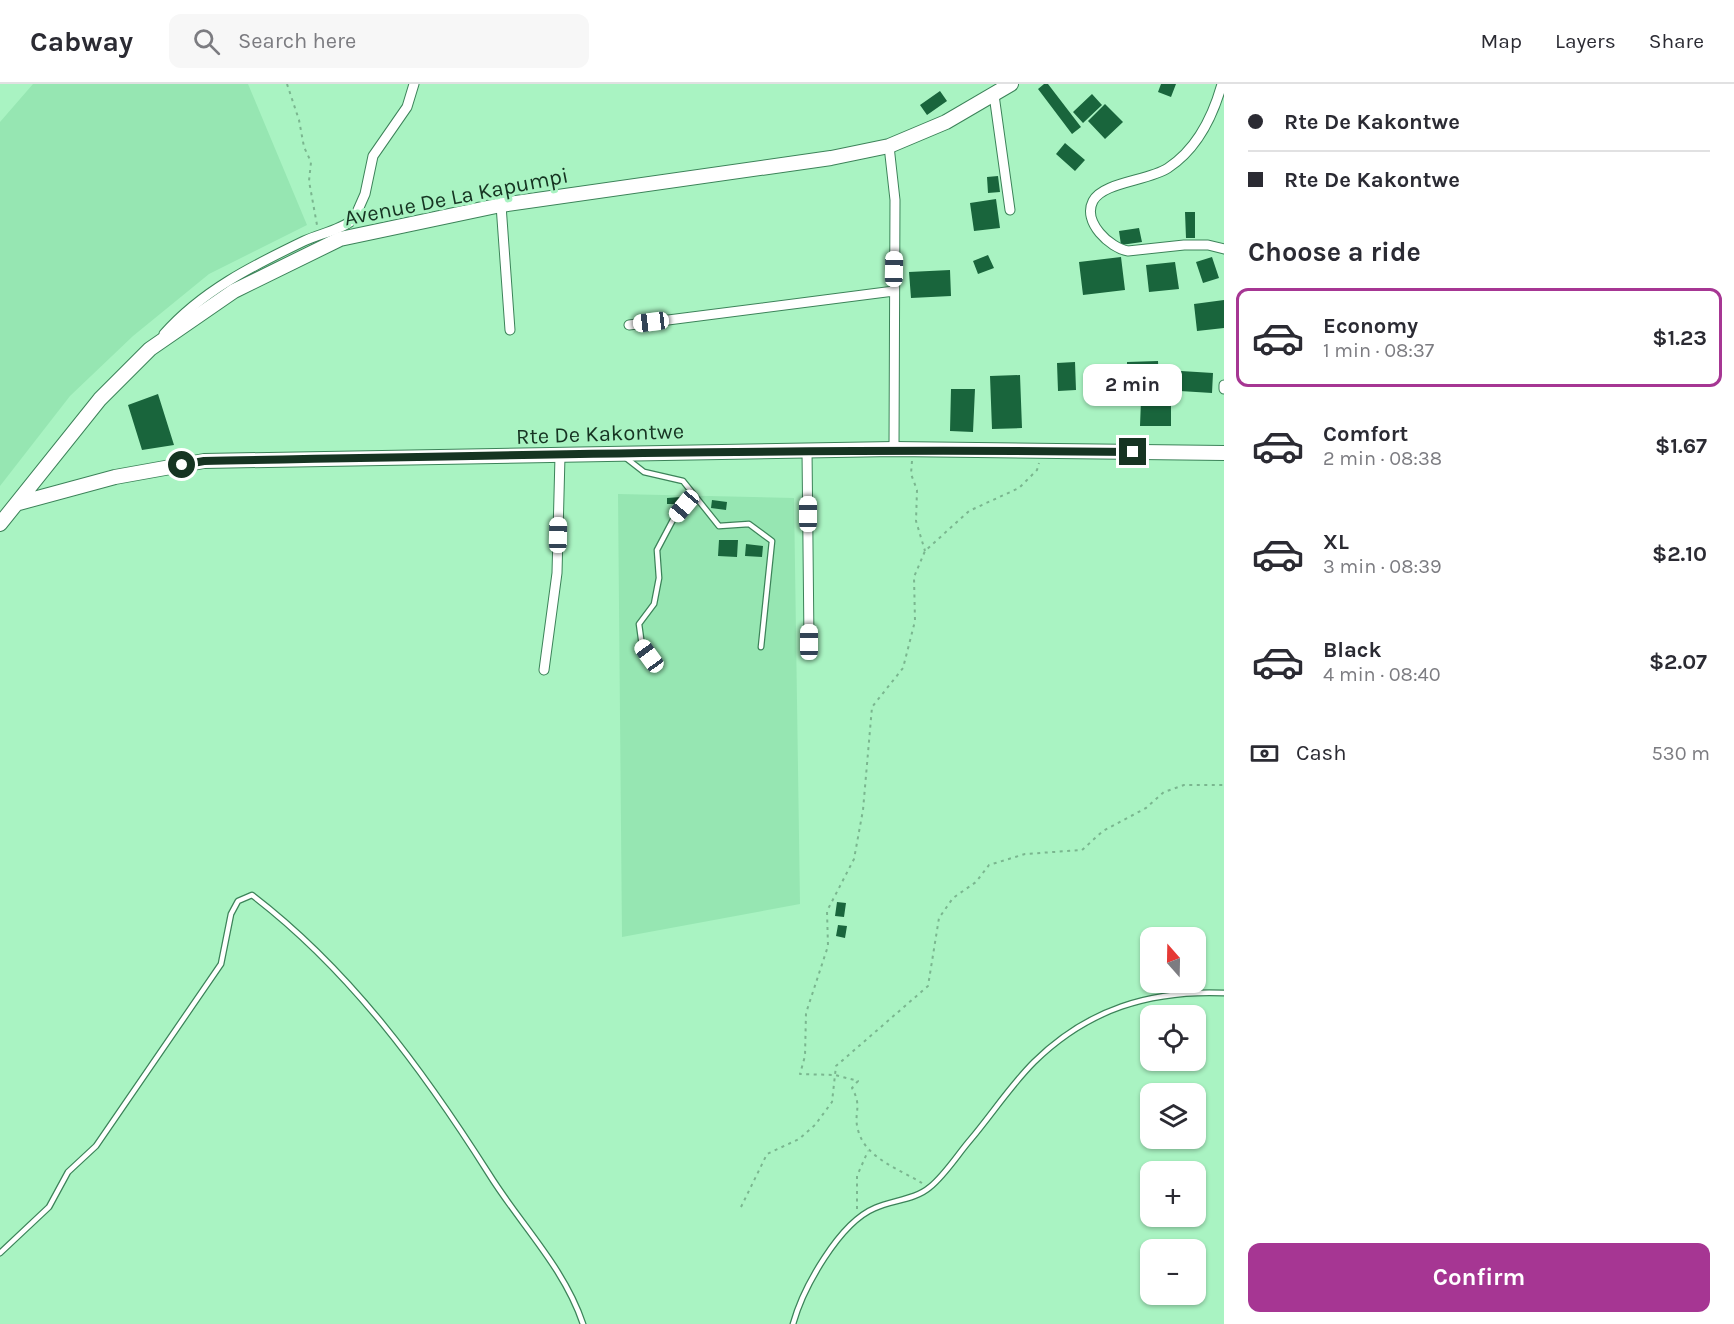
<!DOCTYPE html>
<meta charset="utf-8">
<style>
:root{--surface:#fff;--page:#f7f7f7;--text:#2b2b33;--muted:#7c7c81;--line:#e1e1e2;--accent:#a63693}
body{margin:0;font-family:Karla,sans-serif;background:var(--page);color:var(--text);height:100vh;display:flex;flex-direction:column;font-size:22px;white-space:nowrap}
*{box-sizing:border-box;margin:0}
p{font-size:20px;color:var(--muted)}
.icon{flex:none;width:33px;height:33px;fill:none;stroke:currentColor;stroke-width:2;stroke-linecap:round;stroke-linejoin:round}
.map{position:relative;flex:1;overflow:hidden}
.details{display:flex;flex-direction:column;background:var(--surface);width:510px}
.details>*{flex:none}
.banner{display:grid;align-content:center;height:132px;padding:0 24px;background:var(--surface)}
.needle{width:39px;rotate:340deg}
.tools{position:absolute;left:1140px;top:843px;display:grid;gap:12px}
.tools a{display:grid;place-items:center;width:66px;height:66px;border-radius:12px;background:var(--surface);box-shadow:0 2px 4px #0004;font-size:30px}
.end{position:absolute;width:27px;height:27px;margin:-14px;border:8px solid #163422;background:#fff;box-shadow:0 0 0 3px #fff}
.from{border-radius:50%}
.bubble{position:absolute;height:42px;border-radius:12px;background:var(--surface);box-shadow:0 2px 4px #0004;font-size:20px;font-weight:700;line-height:42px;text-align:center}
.car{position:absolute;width:18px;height:36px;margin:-18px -9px;border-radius:8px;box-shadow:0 0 4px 2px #0007;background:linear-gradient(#fff 24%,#345 0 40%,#fff 0 76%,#345 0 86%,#fff 0)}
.banner b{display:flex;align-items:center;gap:21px;height:57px;font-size:22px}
.banner b+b{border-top:2px solid var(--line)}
.banner i{width:15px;height:15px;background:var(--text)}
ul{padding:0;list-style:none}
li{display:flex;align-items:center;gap:18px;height:99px;margin:0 12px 9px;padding:0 12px;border:3px solid transparent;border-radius:12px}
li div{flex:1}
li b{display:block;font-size:22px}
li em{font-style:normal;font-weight:700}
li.selected{border-color:var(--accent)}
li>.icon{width:54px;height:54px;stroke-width:1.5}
h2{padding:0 24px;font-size:27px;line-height:72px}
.pay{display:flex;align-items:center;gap:15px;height:66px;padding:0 24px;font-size:22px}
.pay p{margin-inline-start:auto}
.button{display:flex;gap:12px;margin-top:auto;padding:12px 24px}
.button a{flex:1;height:69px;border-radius:12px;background:var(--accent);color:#fff;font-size:24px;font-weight:700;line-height:69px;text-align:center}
header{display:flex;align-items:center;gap:36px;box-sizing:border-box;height:84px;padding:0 30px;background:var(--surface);border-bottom:2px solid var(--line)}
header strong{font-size:28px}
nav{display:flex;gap:33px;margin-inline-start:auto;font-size:21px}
.search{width:420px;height:54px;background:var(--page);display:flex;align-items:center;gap:15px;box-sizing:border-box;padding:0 21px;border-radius:12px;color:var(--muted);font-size:22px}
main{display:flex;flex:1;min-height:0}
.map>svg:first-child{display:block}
</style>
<header>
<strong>Cabway</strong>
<div class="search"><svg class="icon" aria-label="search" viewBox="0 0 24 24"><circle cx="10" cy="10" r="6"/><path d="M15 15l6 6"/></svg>Search here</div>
<nav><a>Map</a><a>Layers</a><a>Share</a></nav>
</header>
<main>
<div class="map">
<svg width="1224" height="1240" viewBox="0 0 1224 1240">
<rect width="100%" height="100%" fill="#a9f3c2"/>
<path fill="#96e6b2" d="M 33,0 L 248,0 L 307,141 L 209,190 L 133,252 L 70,312 L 0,402 L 0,38 Z
M 618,410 L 794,414 L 800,820 L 622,853 Z"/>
<path fill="#19653c" d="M 1044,0 L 1048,0 L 1081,43 L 1072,50 L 1038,5 Z
M 1161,0 L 1176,0 L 1171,13 L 1158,8 Z
M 940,7 L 947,17 L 927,31 L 920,21 Z
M 1092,10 L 1102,21 L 1083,39 L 1073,28 Z
M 1105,20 L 1123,38 L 1105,55 L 1088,37 Z
M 1065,59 L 1085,76 L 1075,87 L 1056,70 Z
M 998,92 L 1000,108 L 988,109 L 987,93 Z
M 996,115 L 1000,144 L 974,147 L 970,119 Z
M 1185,128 L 1195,128 L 1195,154 L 1186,154 Z
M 1139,144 L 1142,158 L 1121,161 L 1119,147 Z
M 988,171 L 994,184 L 978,190 L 973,177 Z
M 1121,173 L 1125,206 L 1083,211 L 1079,178 Z
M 1212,173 L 1219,194 L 1203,199 L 1196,178 Z
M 1175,178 L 1179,205 L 1149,208 L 1146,181 Z
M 950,186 L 951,212 L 911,214 L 909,188 Z
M 1224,216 L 1224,244 L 1197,247 L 1194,220 Z
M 1158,277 L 1159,300 L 1127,301 L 1127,278 Z
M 1075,278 L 1076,306 L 1058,307 L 1057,279 Z
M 1181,287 L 1213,289 L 1212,309 L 1180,307 Z
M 1020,291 L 1022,344 L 992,345 L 990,292 Z
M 951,305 L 975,305 L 973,348 L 950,347 Z
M 158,310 L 174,361 L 142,366 L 128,321 Z
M 1141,316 L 1171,316 L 1171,342 L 1140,342 Z
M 681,413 L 681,420 L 667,420 L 667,414 Z
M 712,416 L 727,418 L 726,426 L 711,424 Z
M 719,456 L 738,456 L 737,473 L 718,472 Z
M 746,460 L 763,462 L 762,473 L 745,472 Z
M 837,818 L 846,819 L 844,833 L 835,832 Z
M 838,841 L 847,842 L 845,854 L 836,852 Z"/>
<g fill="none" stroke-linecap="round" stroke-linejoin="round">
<defs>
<path id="lane" d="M 626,374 L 644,388 L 683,397 L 719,442 L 749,440 L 772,457 L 761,563
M 649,572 L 642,562 L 639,540 L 654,520 L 659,494 L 657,466 L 675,432 L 693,411
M 0,1169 L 49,1123 L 68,1088 L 96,1062 L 221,880 L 231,830 L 238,817 L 252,811 C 350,886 423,986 489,1090 C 520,1140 564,1183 583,1240
M 793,1240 C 803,1204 839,1139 875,1124 C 892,1116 915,1116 930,1103 C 945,1091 958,1070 971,1055 C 992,1030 1011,1001 1034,978 C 1088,925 1150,906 1224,909"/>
<path id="street" d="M 1222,0 C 1213,32 1197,65 1168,84 C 1148,97 1103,98 1093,117 C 1082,138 1110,164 1128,167 L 1184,161 L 1208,161 L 1224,165
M 994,11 L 1010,126
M 889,62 L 895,116 L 894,365
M 501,121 L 510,246
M 629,241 L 894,207
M 164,250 C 202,207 252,182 304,157 C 319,150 341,146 354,135 L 365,110 L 373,72 L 407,23 L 414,0
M 1224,301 L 1224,305
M 807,366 L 809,558
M 544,586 L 557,489 L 560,372"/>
<path id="secondary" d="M 19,419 L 115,393 L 204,377 L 894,365 L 1224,369
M 0,440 L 100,315 L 150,265 L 234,207 L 340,155 L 501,121 L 831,74 L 889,62 L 946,38 L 1011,0"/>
</defs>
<use href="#lane" stroke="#3c8359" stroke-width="7"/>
<use href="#street" stroke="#3c8359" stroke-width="11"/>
<use href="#secondary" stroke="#3c8359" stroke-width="16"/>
<path stroke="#7ab68f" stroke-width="2" stroke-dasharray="3 4.5" stroke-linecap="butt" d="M 287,0 L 299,36 L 304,63 L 311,78 L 309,97 L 317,141
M 912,377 L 911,390 L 917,406 L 916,437 L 925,467
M 922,1099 C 899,1085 865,1074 858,1046 C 853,1028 863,1024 852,1004 L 858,997 L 835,991 L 800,990 L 805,972 L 806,929 L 828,862 L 827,827 L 854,775 L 863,726 L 872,623 L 903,584 L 915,537 L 914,493 L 925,467 L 969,427 L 1019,404 L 1037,386 L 1039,379
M 741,1123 L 767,1070 L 799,1055 L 815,1041 L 832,1018 L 836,982 L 928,902 L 939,834 L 953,814 L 976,798 L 989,781 L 1025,770 L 1082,766 L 1103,747 L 1146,724 L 1164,708 L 1184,701 L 1224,701
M 857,1125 L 857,1092 L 868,1067"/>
<use href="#lane" stroke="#fff" stroke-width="4.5"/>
<use href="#street" stroke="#fff" stroke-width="9"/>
<use href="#secondary" stroke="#fff" stroke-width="14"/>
</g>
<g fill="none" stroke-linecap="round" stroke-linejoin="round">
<path stroke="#163422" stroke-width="8" d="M 182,381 L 204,377 C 514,371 823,364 1133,368"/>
</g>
<g text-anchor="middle" stroke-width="6" stroke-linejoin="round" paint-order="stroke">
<g font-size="22" fill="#163422" stroke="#a9f3c2">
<text transform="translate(456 112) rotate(-11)" y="8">Avenue De La Kapumpi</text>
<text transform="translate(600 349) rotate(-2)" y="8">Rte De Kakontwe</text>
</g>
</g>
</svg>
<div class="tools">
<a><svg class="needle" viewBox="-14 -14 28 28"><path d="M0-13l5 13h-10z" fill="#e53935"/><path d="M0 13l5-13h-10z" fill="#7c7c81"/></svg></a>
<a><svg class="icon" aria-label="locate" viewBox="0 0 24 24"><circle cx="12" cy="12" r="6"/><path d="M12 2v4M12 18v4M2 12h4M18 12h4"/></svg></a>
<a><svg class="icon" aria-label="layers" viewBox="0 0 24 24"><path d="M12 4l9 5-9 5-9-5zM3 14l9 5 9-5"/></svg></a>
<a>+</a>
<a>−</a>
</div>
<i class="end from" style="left:182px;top:381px"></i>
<i class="end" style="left:1133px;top:368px"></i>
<div class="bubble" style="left:1083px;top:280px;width:99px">2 min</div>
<i class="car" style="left:894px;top:185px;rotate:1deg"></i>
<i class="car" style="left:651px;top:238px;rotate:263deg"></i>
<i class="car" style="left:684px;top:422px;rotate:220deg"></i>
<i class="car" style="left:808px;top:430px;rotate:0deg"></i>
<i class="car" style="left:558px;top:451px;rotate:1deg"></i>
<i class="car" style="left:809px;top:558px;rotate:0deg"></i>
<i class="car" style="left:649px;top:572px;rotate:324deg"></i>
</div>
<section class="details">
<div class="banner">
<b><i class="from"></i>Rte De Kakontwe</b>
<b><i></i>Rte De Kakontwe</b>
</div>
<h2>Choose a ride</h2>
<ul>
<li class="selected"><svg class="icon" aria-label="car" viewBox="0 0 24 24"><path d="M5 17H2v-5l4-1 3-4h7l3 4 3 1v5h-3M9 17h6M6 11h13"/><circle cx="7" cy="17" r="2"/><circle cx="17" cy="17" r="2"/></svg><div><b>Economy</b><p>1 min · 08:37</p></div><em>$1.23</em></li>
<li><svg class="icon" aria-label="car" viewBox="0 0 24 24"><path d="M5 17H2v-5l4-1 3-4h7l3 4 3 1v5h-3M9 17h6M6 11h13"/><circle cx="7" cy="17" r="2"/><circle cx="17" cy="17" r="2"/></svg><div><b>Comfort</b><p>2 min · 08:38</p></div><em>$1.67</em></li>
<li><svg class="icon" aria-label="car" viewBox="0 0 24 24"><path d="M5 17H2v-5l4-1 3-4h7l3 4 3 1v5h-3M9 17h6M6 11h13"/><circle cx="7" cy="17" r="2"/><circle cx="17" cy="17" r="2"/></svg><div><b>XL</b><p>3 min · 08:39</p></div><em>$2.10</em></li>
<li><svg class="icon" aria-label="car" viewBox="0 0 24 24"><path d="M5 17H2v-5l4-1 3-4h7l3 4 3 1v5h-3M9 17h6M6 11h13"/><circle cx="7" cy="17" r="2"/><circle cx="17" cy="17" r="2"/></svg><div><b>Black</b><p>4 min · 08:40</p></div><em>$2.07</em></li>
</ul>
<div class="pay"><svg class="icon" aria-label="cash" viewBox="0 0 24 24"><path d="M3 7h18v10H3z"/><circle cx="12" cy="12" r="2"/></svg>Cash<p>530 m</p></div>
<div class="button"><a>Confirm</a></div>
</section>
</main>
